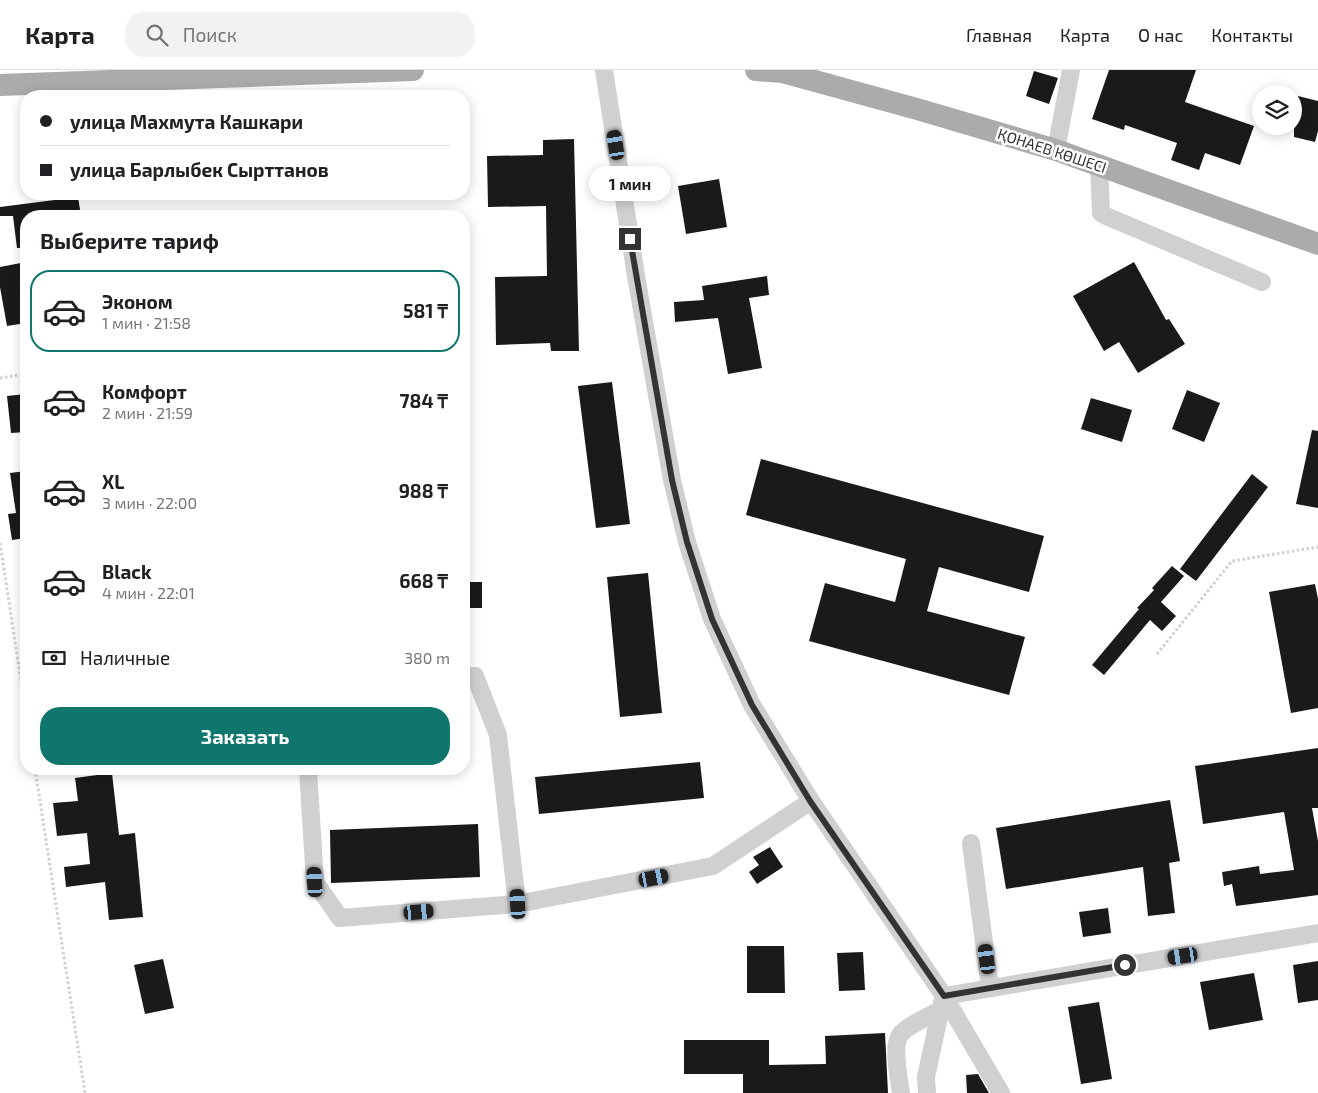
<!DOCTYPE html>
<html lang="ru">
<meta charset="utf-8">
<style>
:root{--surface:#fff;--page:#f2f2f2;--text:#202124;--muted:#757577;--line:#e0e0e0;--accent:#0f766e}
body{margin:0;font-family:"Exo 2",sans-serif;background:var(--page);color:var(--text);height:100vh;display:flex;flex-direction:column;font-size:19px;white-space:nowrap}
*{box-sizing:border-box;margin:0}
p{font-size:16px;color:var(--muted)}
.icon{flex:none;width:28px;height:28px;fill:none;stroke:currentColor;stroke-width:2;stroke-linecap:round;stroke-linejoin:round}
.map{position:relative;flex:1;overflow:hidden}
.drawer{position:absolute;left:20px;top:140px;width:450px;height:565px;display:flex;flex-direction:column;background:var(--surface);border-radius:20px;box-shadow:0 2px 12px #0003}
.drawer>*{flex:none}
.top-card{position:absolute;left:20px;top:20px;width:450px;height:110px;border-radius:20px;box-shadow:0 2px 12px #0003;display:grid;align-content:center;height:110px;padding:0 20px;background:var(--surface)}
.buttons{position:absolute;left:1252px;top:15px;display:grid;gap:10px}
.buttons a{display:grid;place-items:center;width:50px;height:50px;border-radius:50%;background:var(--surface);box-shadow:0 2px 12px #0003;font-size:25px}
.end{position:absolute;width:22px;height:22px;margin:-11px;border:6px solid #333;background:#fff;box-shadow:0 0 0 2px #fff}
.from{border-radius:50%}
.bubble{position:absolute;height:35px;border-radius:18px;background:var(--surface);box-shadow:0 2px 12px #0003;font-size:16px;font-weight:700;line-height:35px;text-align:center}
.car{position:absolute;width:15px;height:30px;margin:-15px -8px;border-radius:6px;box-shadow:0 0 4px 1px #0007;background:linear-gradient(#222 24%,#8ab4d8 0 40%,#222 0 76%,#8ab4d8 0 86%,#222 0)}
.top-card b{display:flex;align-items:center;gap:18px;height:48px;font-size:19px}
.top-card b+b{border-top:1px solid var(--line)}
.top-card i{width:12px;height:12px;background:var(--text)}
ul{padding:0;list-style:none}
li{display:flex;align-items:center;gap:15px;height:82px;margin:0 10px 8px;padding:0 10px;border:2px solid transparent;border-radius:20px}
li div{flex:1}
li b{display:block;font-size:19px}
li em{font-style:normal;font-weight:700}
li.current{border-color:var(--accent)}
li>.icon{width:45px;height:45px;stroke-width:1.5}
h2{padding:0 20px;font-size:22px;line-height:60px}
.pay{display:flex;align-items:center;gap:12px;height:55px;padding:0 20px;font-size:19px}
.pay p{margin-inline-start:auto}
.button{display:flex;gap:10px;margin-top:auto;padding:10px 20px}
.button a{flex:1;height:58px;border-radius:20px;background:var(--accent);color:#fff;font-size:20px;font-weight:700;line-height:58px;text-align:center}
header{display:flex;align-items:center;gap:30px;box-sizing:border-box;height:70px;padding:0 25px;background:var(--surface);border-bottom:1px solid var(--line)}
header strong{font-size:24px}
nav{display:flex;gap:28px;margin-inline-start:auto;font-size:18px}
.search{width:350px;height:45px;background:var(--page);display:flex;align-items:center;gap:12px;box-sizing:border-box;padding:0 18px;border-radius:20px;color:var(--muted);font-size:19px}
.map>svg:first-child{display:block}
</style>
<header>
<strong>Карта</strong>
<div class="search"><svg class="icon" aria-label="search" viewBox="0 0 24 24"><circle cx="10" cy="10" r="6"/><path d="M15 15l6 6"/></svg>Поиск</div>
<nav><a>Главная</a><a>Карта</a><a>О нас</a><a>Контакты</a></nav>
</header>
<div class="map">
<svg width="1318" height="1023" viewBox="0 0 1318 1023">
<rect width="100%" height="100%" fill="#fff"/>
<path fill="#1a1a1a" d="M 1109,0 L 1196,0 L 1185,32 L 1254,56 L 1240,95 L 1205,83 L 1199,100 L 1171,90 L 1177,73 L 1125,55 L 1124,60 L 1092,49 Z
M 1034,1 L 1058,8 L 1049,34 L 1026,26 Z
M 1294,25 L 1318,31 L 1318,61 L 1315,72 L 1294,67 Z
M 574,69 L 579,281 L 551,281 L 550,273 L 496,275 L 495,207 L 547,206 L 546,136 L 488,137 L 487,86 L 543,85 L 543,70 Z
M 719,109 L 727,157 L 686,164 L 678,116 Z
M 78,127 L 81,146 L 26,146 L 26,178 L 17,178 L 13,146 L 0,146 L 0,137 Z
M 26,192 L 26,253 L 7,256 L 0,217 L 0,197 Z
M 1134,192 L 1166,250 L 1169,249 L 1185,274 L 1138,303 L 1119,272 L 1104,281 L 1073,226 Z
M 767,206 L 769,225 L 749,228 L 762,298 L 728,304 L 718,248 L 675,252 L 674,232 L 704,230 L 702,216 Z
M 612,312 L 630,454 L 596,458 L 578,316 Z
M 1187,320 L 1220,333 L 1204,372 L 1172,359 Z
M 26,324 L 26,362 L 11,363 L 7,326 Z
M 1091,328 L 1132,340 L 1122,372 L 1081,359 Z
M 1312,360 L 1318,361 L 1318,438 L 1296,434 Z
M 761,389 L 1044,466 L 1029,522 L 939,497 L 927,541 L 1025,567 L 1009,625 L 809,571 L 825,513 L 895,532 L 906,489 L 746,445 Z
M 26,401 L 26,468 L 12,470 L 8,444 L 16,443 L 10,403 Z
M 1252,404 L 1268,417 L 1196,511 L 1180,499 Z
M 1172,496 L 1184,506 L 1161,532 L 1176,546 L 1162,561 L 1150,550 L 1104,605 L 1092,595 L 1139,539 L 1137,538 L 1154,520 L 1152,518 Z
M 648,503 L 662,643 L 620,647 L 607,507 Z
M 464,512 L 482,512 L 482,538 L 464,538 Z
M 1315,514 L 1318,529 L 1318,638 L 1291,643 L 1269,522 Z
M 1318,678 L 1318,738 L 1312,738 L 1318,771 L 1318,825 L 1236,836 L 1232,814 L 1224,816 L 1222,802 L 1259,796 L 1260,804 L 1294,800 L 1284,742 L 1203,754 L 1195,696 Z
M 700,692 L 704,728 L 539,744 L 535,707 Z
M 112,703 L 119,765 L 135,763 L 143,847 L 109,850 L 105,812 L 66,817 L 64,797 L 90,794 L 87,763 L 57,766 L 53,733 L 78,731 L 75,708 Z
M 1170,730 L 1180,791 L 1169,793 L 1175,843 L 1148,846 L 1143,797 L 1006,819 L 996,758 Z
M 478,754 L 480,807 L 331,813 L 330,760 Z
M 770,777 L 783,797 L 757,814 L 749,802 L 759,795 L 753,787 Z
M 1108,838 L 1111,863 L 1083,867 L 1079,842 Z
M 747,876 L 784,876 L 785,923 L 747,923 Z
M 863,882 L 865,920 L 839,921 L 837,883 Z
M 163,889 L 174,938 L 145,944 L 134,895 Z
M 1318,891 L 1318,930 L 1298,933 L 1293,895 Z
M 1254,903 L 1263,950 L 1209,960 L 1200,912 Z
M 1099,932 L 1112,1009 L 1081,1014 L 1068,937 Z
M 885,963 L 888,1023 L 743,1023 L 743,1004 L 684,1004 L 684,970 L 769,970 L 769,995 L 826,994 L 825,966 Z
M 978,1004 L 989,1023 L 967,1023 L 966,1005 Z"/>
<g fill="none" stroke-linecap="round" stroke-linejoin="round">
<path stroke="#d0d0d0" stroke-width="3" stroke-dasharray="2.5 2.5" stroke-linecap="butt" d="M 0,308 L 26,304
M 0,473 L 26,644
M 1157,584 L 1232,491 L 1318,477
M 35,699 L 85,1023"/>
<path stroke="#d0d0d0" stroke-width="18" d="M 604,0 L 636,206 L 672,410 L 687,472 L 712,549 L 752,635 L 811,731 L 944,926 L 1001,1023
M 1056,80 L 1071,0
M 1099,95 L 1101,143 L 1106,146 L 1262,212
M 464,607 L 475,606 L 498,665 L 517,834
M 308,699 L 315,812 L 340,848 L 517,834 L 713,796 L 811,731
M 971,773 L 990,918
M 944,926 L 1318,863
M 901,1023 C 899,1009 892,976 900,965 C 906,956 931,945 941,940
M 927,1023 L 926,1007 L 942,933"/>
<path stroke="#ababab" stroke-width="22" d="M 756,0 L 782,2 L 917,39 L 1056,80 L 1318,174
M 0,15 L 413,0"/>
</g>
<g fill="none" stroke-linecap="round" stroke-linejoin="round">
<path stroke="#333" stroke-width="6" d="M 630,169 L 672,410 L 687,472 L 712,549 L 752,635 L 810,731 L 944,926 L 1125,895"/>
</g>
<g text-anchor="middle" stroke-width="5" stroke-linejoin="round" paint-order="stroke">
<g font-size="15" fill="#333" stroke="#fff">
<text transform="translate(1052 81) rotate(18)" y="5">ҚОНАЕВ КӨШЕСІ</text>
</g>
</g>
</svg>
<div class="buttons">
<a><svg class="icon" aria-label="layers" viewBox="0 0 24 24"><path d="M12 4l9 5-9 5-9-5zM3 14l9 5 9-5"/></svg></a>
</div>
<i class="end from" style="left:1125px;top:895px"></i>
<i class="end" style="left:630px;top:169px"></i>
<div class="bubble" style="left:589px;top:96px;width:82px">1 мин</div>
<i class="car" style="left:616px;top:75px;rotate:351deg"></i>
<i class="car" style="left:654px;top:808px;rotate:79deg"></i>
<i class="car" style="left:315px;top:812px;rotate:357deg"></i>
<i class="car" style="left:518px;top:834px;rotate:356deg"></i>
<i class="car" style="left:419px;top:842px;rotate:85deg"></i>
<i class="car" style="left:1183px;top:886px;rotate:261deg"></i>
<i class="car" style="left:987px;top:889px;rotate:353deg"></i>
<div class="top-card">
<b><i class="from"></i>улица Махмута Кашкари</b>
<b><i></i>улица Барлыбек Сырттанов</b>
</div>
<section class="drawer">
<h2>Выберите тариф</h2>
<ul>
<li class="current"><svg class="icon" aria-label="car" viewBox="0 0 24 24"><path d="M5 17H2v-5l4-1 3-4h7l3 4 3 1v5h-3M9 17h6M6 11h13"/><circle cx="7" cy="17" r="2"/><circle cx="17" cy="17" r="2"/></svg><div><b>Эконом</b><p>1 мин · 21:58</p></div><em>581 ₸</em></li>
<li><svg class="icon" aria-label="car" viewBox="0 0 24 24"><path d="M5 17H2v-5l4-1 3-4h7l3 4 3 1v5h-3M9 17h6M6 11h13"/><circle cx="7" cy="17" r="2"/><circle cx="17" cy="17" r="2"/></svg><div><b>Комфорт</b><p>2 мин · 21:59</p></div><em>784 ₸</em></li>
<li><svg class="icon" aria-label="car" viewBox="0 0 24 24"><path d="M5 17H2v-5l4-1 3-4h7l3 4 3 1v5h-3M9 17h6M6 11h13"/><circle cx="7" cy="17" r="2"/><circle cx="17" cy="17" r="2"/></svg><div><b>XL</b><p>3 мин · 22:00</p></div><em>988 ₸</em></li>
<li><svg class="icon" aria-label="car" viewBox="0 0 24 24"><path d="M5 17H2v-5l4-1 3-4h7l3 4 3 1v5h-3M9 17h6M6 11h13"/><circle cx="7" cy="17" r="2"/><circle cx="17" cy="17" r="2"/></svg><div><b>Black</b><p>4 мин · 22:01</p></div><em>668 ₸</em></li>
</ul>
<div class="pay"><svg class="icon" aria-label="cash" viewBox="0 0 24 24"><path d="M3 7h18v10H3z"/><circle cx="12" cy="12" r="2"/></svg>Наличные<p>380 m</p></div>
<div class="button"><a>Заказать</a></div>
</section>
</div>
